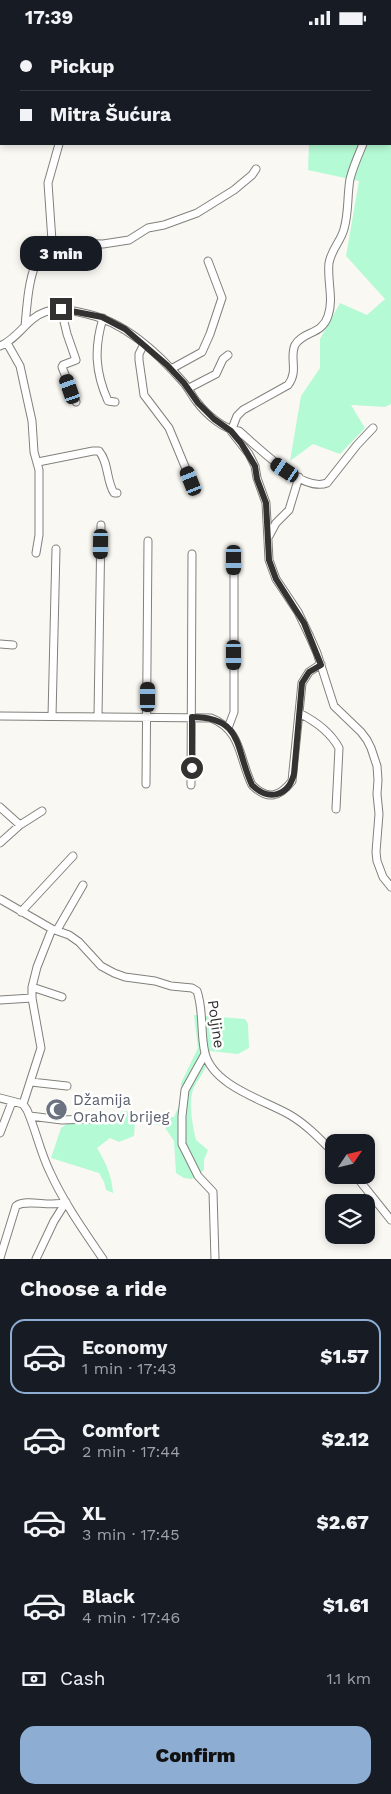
<!DOCTYPE html>
<meta charset="utf-8">
<style>
:root{--surface:#171b24;--page:#20242c;--text:#f1f3f6;--muted:#9ea1a6;--line:#363941;--accent:#8eadd3}
body{margin:0;font-family:"Work Sans",sans-serif;background:var(--page);color:var(--text);height:100vh;display:flex;flex-direction:column;font-size:19px;white-space:nowrap}
*{box-sizing:border-box;margin:0}
p{font-size:16px;color:var(--muted)}
.icon{flex:none;width:28px;height:28px;fill:none;stroke:currentColor;stroke-width:2;stroke-linecap:round;stroke-linejoin:round}
.map{position:relative;height:1224px;overflow:hidden}
.side{display:flex;flex-direction:column;background:var(--surface);flex:1}
.side>*{flex:none}
.top-card{position:absolute;left:0px;top:0px;width:391px;height:110px;box-shadow:0 2px 8px #0003;display:grid;align-content:center;height:110px;padding:0 20px;background:var(--surface)}
.needle{width:32px;rotate:55deg}
.controls{position:absolute;left:325px;top:1099px;display:grid;gap:10px}
.controls a{display:grid;place-items:center;width:50px;height:50px;border-radius:10px;background:var(--surface);box-shadow:0 2px 8px #0003;font-size:25px}
.end{position:absolute;width:22px;height:22px;margin:-11px;border:6px solid #333230;background:#fff;box-shadow:0 0 0 2px #fff}
.from{border-radius:50%}
.bubble{position:absolute;height:35px;border-radius:15px;background:var(--surface);box-shadow:0 2px 8px #0003;font-size:16px;font-weight:800;line-height:35px;text-align:center}
.car{position:absolute;width:15px;height:30px;margin:-15px -8px;border-radius:6px;box-shadow:0 0 4px 1px #0007;background:linear-gradient(#222 24%,#8ab4d8 0 40%,#222 0 76%,#8ab4d8 0 86%,#222 0)}
.top-card b{display:flex;align-items:center;gap:18px;height:48px;font-size:19px}
.top-card b+b{border-top:1px solid var(--line)}
.top-card i{width:12px;height:12px;background:var(--text)}
ul{padding:0;list-style:none}
li{display:flex;align-items:center;gap:15px;height:75px;margin:0 10px 8px;padding:0 10px;border:2px solid transparent;border-radius:15px}
li div{flex:1}
li b{display:block;font-size:19px}
li em{font-style:normal;font-weight:800}
li.current{border-color:var(--accent)}
li>.icon{width:45px;height:45px;stroke-width:1.5}
h2{padding:0 20px;font-size:22px;line-height:60px}
.pay{display:flex;align-items:center;gap:12px;height:55px;padding:0 20px;font-size:19px}
.pay p{margin-inline-start:auto}
.primary-button{display:flex;gap:10px;margin-top:auto;padding:10px 20px}
.primary-button a{flex:1;height:58px;border-radius:15px;background:var(--accent);color:#111;font-size:20px;font-weight:800;line-height:58px;text-align:center}
.status{display:flex;justify-content:space-between;align-items:center;height:35px;padding:0 25px;background:var(--surface);direction:ltr}
.status svg{height:14px;fill:currentColor}
.map>svg:first-child{display:block}
</style>
<div class="status"><b>17:39</b><svg viewBox="0 0 49 12"><path d="M0 12V9h3v3zM5 12V6h3v6zM10 12V3h3v9zM15 12V0h3v12zM26 1h20v11H26zM47 4h2v5h-2z"/></svg></div>
<div class="map">
<svg width="391" height="1224" viewBox="0 0 391 1224">
<rect width="100%" height="100%" fill="#faf8f3"/>
<path fill="#b4fad4" d="M 278,0 L 391,0 L 391,369 L 385,372 L 351,370 L 365,393 L 340,419 L 313,409 L 290,426 L 301,361 L 320,333 L 320,304 L 340,268 L 367,280 L 385,264 L 346,221 L 359,146 L 308,135 L 309,109 L 390,109 L 390,1 L 278,1 Z
M 194,980 L 245,984 L 248,989 L 249,1013 L 238,1019 L 210,1016 C 208,1034 200,1040 193,1055 C 188,1068 193,1092 196,1105 L 208,1115 L 204,1125 L 204,1135 L 192,1144 L 184,1143 L 176,1138 L 174,1106 L 164,1091 L 135,1086 L 134,1101 L 119,1107 L 110,1103 L 97,1113 C 106,1128 112,1141 113,1158 L 106,1155 L 104,1147 L 99,1138 L 51,1123 L 61,1093 L 71,1086 L 89,1087 L 124,1076 L 174,1082 L 182,1064 L 181,1048 L 198,1013 Z"/>
<g fill="none" stroke-linecap="round" stroke-linejoin="round">
<defs>
<path id="minor" d="M 349,0 L 349,1
M 300,1 L 300,0
M 318,1 L 318,0
M 0,22 L 1,22
M 390,35 L 391,35
M 390,58 L 391,56
M 51,209 L 70,208 L 103,209 L 129,205 L 148,193 L 164,190 L 197,178 L 234,155 L 252,140 L 256,134
M 61,274 L 67,299 L 76,325 L 63,330 L 62,332 L 76,367
M 103,283 C 94,313 95,337 108,366 L 115,367
M 25,291 C 27,271 28,247 36,228 C 40,220 49,215 52,206 L 48,148 L 59,109
M 7,308 L 20,331 L 32,386 L 34,417 L 39,435 L 39,500 L 36,518
M 144,309 L 139,319 L 139,325 L 144,360 L 169,393 L 191,446
M 0,311 C 18,304 27,283 45,277 C 58,272 70,275 83,278 C 124,286 157,317 184,348 C 189,354 192,361 197,367 C 206,379 224,395 239,396 C 257,411 302,458 327,448 L 357,410 L 373,393
M 171,334 L 202,317 L 210,299 L 222,263 L 208,226
M 189,353 L 216,339 L 223,324 L 228,320
M 231,396 L 249,419 L 255,431 L 257,443 L 266,468 L 269,525 L 276,544 L 298,577 L 310,602 L 317,618 L 334,671 L 361,697 L 367,705 L 371,713 L 377,731 L 378,745 L 377,759 L 379,779 L 376,817 L 377,826 L 383,842 L 391,852
M 231,396 L 237,381 L 243,375 L 288,350 C 299,336 289,323 295,310 C 303,296 322,300 328,281 C 334,264 327,246 329,228 C 331,215 341,206 344,194 C 349,177 347,161 350,144 C 353,132 358,121 363,109
M 38,427 L 93,416 L 99,416 C 109,428 106,445 114,458 L 117,458
M 269,501 L 276,488 L 289,475 L 299,442
M 0,609 L 13,610
M 299,678 C 315,686 331,698 339,713 L 336,774
M 0,681 L 211,683 C 242,695 239,724 252,750 C 267,765 279,763 292,746 L 302,648 L 309,637 L 321,629
M 52,681 L 56,514
M 98,681 L 101,490
M 228,693 L 234,677 L 234,525
M 146,749 L 148,506
M 191,750 L 192,519
M 0,772 L 20,790
M 0,808 L 20,790 L 42,776
M 0,864 L 52,894 L 69,900 L 79,907 L 101,931 L 114,938 L 125,942 L 155,946 L 171,951 L 192,953 L 197,956 C 204,976 200,998 205,1018 C 213,1051 264,1065 290,1080 C 307,1090 320,1104 334,1118
M 21,877 L 73,821
M 57,895 L 83,850
M 32,952 L 62,962
M 0,965 L 32,963
M 205,1019 L 185,1055 L 182,1081 L 182,1109 L 198,1141 L 213,1157 L 215,1224
M 31,1047 L 67,1051
M 0,1063 L 23,1069 L 27,1075 C 36,1095 40,1117 50,1137 C 64,1168 84,1196 103,1224
M 23,1069 L 41,1013 L 32,963 L 32,952 L 37,932 L 52,894
M 30,1081 L 62,1085 L 90,1084
M 0,1098 L 12,1067
M 355,1140 L 391,1185
M 0,1223 L 16,1171 C 26,1163 51,1173 66,1167
M 36,1224 L 54,1186 L 66,1167"/>
</defs>
<use href="#minor" stroke="#82807c" stroke-width="9"/>
<use href="#minor" stroke="#fff" stroke-width="7"/>
</g>
<g fill="none" stroke-linecap="round" stroke-linejoin="round">
<path stroke="#333230" stroke-width="6" d="M 61,274 L 102,282 L 125,294 L 167,330 L 184,348 L 198,368 L 214,384 L 231,396 L 241,408 L 255,431 L 257,444 L 266,468 L 269,525 L 276,544 L 304,588 L 321,630 L 309,637 L 302,648 L 294,739 C 288,762 268,766 252,750 C 235,714 244,682 192,682 L 192,733"/>
</g>
<defs>
<symbol id="mosque-disc" viewBox="-11 -11 22 22"><circle r="9.5" fill="#6b7280" stroke="#fff"/><path d="M3.5-4.9A6 6 0 1 0 3.5 4.9A5 5 0 1 1 3.5-4.9Z" fill="#fff"/></symbol>
</defs>
<g fill-rule="evenodd">
<use href="#mosque-disc" x="44" y="1062" width="25" height="25"/>
</g>
<g text-anchor="middle" stroke-width="5" stroke-linejoin="round" paint-order="stroke">
<g font-size="15" fill="#333230" stroke="#fff">
<text transform="translate(216 989) rotate(82)" y="5">Poljine</text>
</g>
<g font-size="15" fill="#5b616d" stroke="#fff" text-anchor="start">
<text x="73" y="1070">Džamija<tspan x="73" dy="17">Orahov brijeg</tspan></text>
</g>
</g>
</svg>
<div class="controls">
<a><svg class="needle" viewBox="-14 -14 28 28"><path d="M0-13l5 13h-10z" fill="#e53935"/><path d="M0 13l5-13h-10z" fill="#9ea1a6"/></svg></a>
<a><svg class="icon" aria-label="layers" viewBox="0 0 24 24"><path d="M12 4l9 5-9 5-9-5zM3 14l9 5 9-5"/></svg></a>
</div>
<i class="end from" style="left:192px;top:733px"></i>
<i class="end" style="left:61px;top:274px"></i>
<div class="bubble" style="left:20px;top:201px;width:82px">3 min</div>
<i class="car" style="left:70px;top:354px;rotate:341deg"></i>
<i class="car" style="left:285px;top:435px;rotate:304deg"></i>
<i class="car" style="left:191px;top:446px;rotate:338deg"></i>
<i class="car" style="left:101px;top:509px;rotate:181deg"></i>
<i class="car" style="left:234px;top:525px;rotate:180deg"></i>
<i class="car" style="left:234px;top:620px;rotate:180deg"></i>
<i class="car" style="left:148px;top:662px;rotate:0deg"></i>
<div class="top-card">
<b><i class="from"></i>Pickup</b>
<b><i></i>Mitra Šućura</b>
</div>
</div>
<section class="side">
<h2>Choose a ride</h2>
<ul>
<li class="current"><svg class="icon" aria-label="car" viewBox="0 0 24 24"><path d="M5 17H2v-5l4-1 3-4h7l3 4 3 1v5h-3M9 17h6M6 11h13"/><circle cx="7" cy="17" r="2"/><circle cx="17" cy="17" r="2"/></svg><div><b>Economy</b><p>1 min · 17:43</p></div><em>$1.57</em></li>
<li><svg class="icon" aria-label="car" viewBox="0 0 24 24"><path d="M5 17H2v-5l4-1 3-4h7l3 4 3 1v5h-3M9 17h6M6 11h13"/><circle cx="7" cy="17" r="2"/><circle cx="17" cy="17" r="2"/></svg><div><b>Comfort</b><p>2 min · 17:44</p></div><em>$2.12</em></li>
<li><svg class="icon" aria-label="car" viewBox="0 0 24 24"><path d="M5 17H2v-5l4-1 3-4h7l3 4 3 1v5h-3M9 17h6M6 11h13"/><circle cx="7" cy="17" r="2"/><circle cx="17" cy="17" r="2"/></svg><div><b>XL</b><p>3 min · 17:45</p></div><em>$2.67</em></li>
<li><svg class="icon" aria-label="car" viewBox="0 0 24 24"><path d="M5 17H2v-5l4-1 3-4h7l3 4 3 1v5h-3M9 17h6M6 11h13"/><circle cx="7" cy="17" r="2"/><circle cx="17" cy="17" r="2"/></svg><div><b>Black</b><p>4 min · 17:46</p></div><em>$1.61</em></li>
</ul>
<div class="pay"><svg class="icon" aria-label="cash" viewBox="0 0 24 24"><path d="M3 7h18v10H3z"/><circle cx="12" cy="12" r="2"/></svg>Cash<p>1.1 km</p></div>
<div class="primary-button"><a>Confirm</a></div>
</section>
